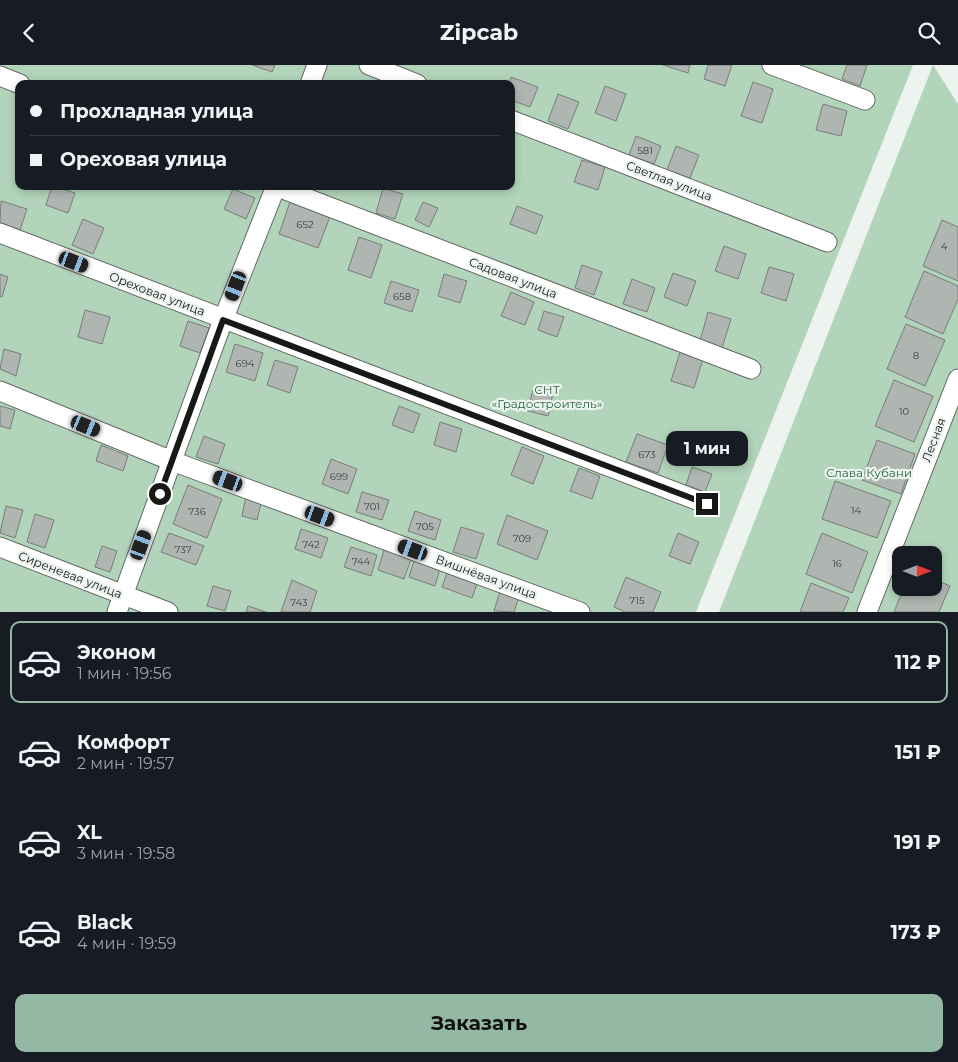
<!DOCTYPE html>
<html lang="ru">
<meta charset="utf-8">
<style>
:root{--surface:#171b24;--page:#242831;--text:#f1f3f6;--muted:#9ea1a6;--line:#363941;--accent:#93b8a4}
body{margin:0;font-family:Montserrat,sans-serif;background:var(--page);color:var(--text);height:100vh;display:flex;flex-direction:column;font-size:19px;white-space:nowrap}
*{box-sizing:border-box;margin:0}
p{font-size:16px;color:var(--muted)}
.icon{flex:none;width:28px;height:28px;fill:none;stroke:currentColor;stroke-width:2;stroke-linecap:round;stroke-linejoin:round}
.map{position:relative;height:547px;overflow:hidden}
.drawer{display:flex;flex-direction:column;background:var(--surface);flex:1}
.drawer>*{flex:none}
.top-card{position:absolute;left:15px;top:15px;width:500px;height:110px;border-radius:10px;box-shadow:0 2px 8px #0003;display:grid;align-content:center;height:110px;padding:0 15px;background:var(--surface)}
.needle{width:32px;rotate:90deg}
.tools{position:absolute;left:892px;top:481px;display:grid;gap:10px}
.tools a{display:grid;place-items:center;width:50px;height:50px;border-radius:10px;background:var(--surface);box-shadow:0 2px 8px #0003;font-size:25px}
.end{position:absolute;width:22px;height:22px;margin:-11px;border:6px solid #171917;background:#fff;box-shadow:0 0 0 2px #fff}
.from{border-radius:50%}
.bubble{position:absolute;height:35px;border-radius:10px;background:var(--surface);box-shadow:0 2px 8px #0003;font-size:16px;font-weight:700;line-height:35px;text-align:center}
.car{position:absolute;width:15px;height:30px;margin:-15px -8px;border-radius:6px;box-shadow:0 0 4px 1px #0007;background:linear-gradient(#222 24%,#8ab4d8 0 40%,#222 0 76%,#8ab4d8 0 86%,#222 0)}
.top-card b{display:flex;align-items:center;gap:18px;height:48px;font-size:19px}
.top-card b+b{border-top:1px solid var(--line)}
.top-card i{width:12px;height:12px;background:var(--text)}
ul{padding:9px 0 0;list-style:none}
li{display:flex;align-items:center;gap:15px;height:82px;margin:0 10px 8px;padding:0 5px;border:2px solid transparent;border-radius:10px}
li div{flex:1}
li b{display:block;font-size:19px}
li em{font-style:normal;font-weight:700}
li.current{border-color:var(--accent)}
li>.icon{width:45px;height:45px;stroke-width:1.5}
.action{display:flex;gap:10px;margin-top:auto;padding:10px 15px}
.action a{flex:1;height:58px;border-radius:10px;background:var(--accent);color:#111;font-size:20px;font-weight:700;line-height:58px;text-align:center}
header{display:flex;justify-content:space-between;align-items:center;height:65px;padding:0 15px;background:var(--surface);font-size:22px;font-weight:700}
.map>svg:first-child{display:block}
</style>
<header><svg class="icon" aria-label="back" viewBox="0 0 24 24"><path d="M15 5l-7 7 7 7"/></svg>Zipcab<svg class="icon" aria-label="search" viewBox="0 0 24 24"><circle cx="10" cy="10" r="6"/><path d="M15 15l6 6"/></svg></header>
<div class="map">
<svg width="958" height="547" viewBox="0 0 958 547">
<rect width="100%" height="100%" fill="#edf4ef"/>
<path fill="#b1d4ba" fill-rule="evenodd" d="M 0,0 L 913,0 L 696,547 L 0,547 ZM 19,19 L 511,19 L 511,121 L 19,121 Z
M 933,0 L 958,39 L 958,547 L 719,547 ZM 901,490 L 934,490 L 934,522 L 901,522 Z"/>
<path fill="#afb5b1" stroke="#787e79" d="M 252,0 L 275,0 L 272,7 Z
M 663,0 L 690,0 L 688,8 Z
M 708,0 L 732,0 L 725,21 L 704,14 Z
M 847,0 L 867,0 L 860,21 L 842,14 Z
M 511,12 L 538,22 L 530,42 L 511,35 L 511,19 L 509,19 Z
M 753,17 L 773,24 L 762,58 L 741,51 Z
M 605,21 L 626,29 L 616,56 L 595,48 Z
M 558,29 L 579,37 L 568,64 L 548,56 Z
M 823,39 L 847,46 L 841,71 L 816,65 Z
M 636,71 L 661,81 L 654,99 L 629,90 Z
M 676,81 L 699,90 L 690,113 L 667,105 Z
M 582,95 L 605,102 L 598,125 L 574,117 Z
M 52,121 L 75,128 L 68,148 L 46,140 Z
M 383,123 L 403,129 L 395,154 L 376,148 Z
M 233,124 L 255,133 L 246,154 L 224,144 Z
M 291,134 L 331,149 L 318,183 L 279,169 Z
M 1,136 L 27,144 L 20,165 L 0,158 Z
M 423,137 L 438,143 L 429,162 L 415,155 Z
M 517,141 L 543,151 L 536,169 L 510,159 Z
M 83,154 L 104,163 L 93,189 L 72,180 Z
M 942,155 L 958,162 L 958,216 L 923,201 Z
M 359,172 L 382,180 L 371,213 L 348,205 Z
M 724,181 L 746,189 L 738,214 L 715,206 Z
M 582,200 L 602,207 L 594,230 L 575,223 Z
M 769,202 L 794,209 L 786,236 L 761,228 Z
M 924,206 L 958,221 L 958,234 L 943,269 L 905,252 Z
M 673,208 L 696,216 L 687,241 L 664,232 Z
M 0,209 L 8,212 L 2,232 L 0,231 Z
M 444,209 L 467,216 L 460,238 L 438,231 Z
M 632,214 L 655,223 L 647,247 L 623,239 Z
M 391,216 L 419,225 L 412,247 L 384,238 Z
M 511,227 L 534,237 L 525,260 L 501,251 Z
M 85,245 L 110,252 L 102,279 L 78,272 Z
M 544,246 L 564,252 L 557,272 L 538,265 Z
M 708,247 L 731,254 L 722,283 L 700,276 Z
M 188,256 L 209,263 L 200,288 L 180,281 Z
M 906,259 L 945,275 L 925,321 L 887,304 Z
M 235,279 L 263,288 L 255,316 L 226,307 Z
M 4,284 L 21,289 L 16,311 L 0,304 Z
M 680,287 L 703,294 L 694,323 L 671,316 Z
M 275,295 L 298,302 L 290,328 L 267,320 Z
M 894,315 L 933,331 L 914,377 L 875,361 Z
M 533,324 L 553,328 L 548,351 L 528,346 Z
M 0,341 L 15,345 L 10,364 L 0,361 Z
M 399,341 L 420,349 L 413,368 L 392,360 Z
M 440,357 L 462,364 L 456,387 L 434,380 Z
M 637,369 L 668,380 L 658,408 L 626,397 Z
M 204,371 L 225,379 L 218,399 L 196,392 Z
M 877,375 L 915,389 L 901,429 L 862,415 Z
M 101,380 L 128,391 L 123,406 L 96,396 Z
M 522,382 L 544,391 L 533,419 L 511,410 Z
M 331,394 L 357,404 L 348,429 L 322,419 Z
M 692,402 L 712,409 L 705,427 L 686,420 Z
M 579,403 L 600,411 L 592,434 L 570,426 Z
M 835,416 L 891,436 L 877,473 L 822,454 Z
M 188,420 L 222,434 L 207,473 L 173,459 Z
M 362,427 L 389,435 L 382,455 L 356,447 Z
M 246,431 L 262,434 L 257,455 L 242,451 Z
M 6,441 L 23,445 L 15,473 L 0,468 Z
M 415,446 L 441,455 L 435,475 L 408,466 Z
M 35,449 L 54,455 L 45,483 L 27,477 Z
M 507,450 L 548,466 L 537,495 L 497,479 Z
M 461,462 L 484,469 L 476,494 L 453,487 Z
M 301,464 L 328,473 L 321,493 L 295,484 Z
M 169,468 L 204,481 L 196,500 L 161,487 Z
M 678,468 L 699,477 L 690,499 L 669,491 Z
M 822,468 L 868,487 L 852,528 L 806,509 Z
M 102,481 L 117,486 L 110,507 L 95,502 Z
M 351,482 L 377,490 L 371,511 L 344,502 Z
M 384,485 L 411,494 L 404,514 L 378,505 Z
M 415,492 L 441,500 L 435,521 L 409,512 Z
M 448,505 L 478,516 L 472,533 L 442,522 Z
M 626,512 L 661,527 L 653,547 L 625,547 L 614,542 Z
M 934,514 L 950,521 L 939,547 L 894,547 L 904,522 L 934,522 Z
M 292,515 L 317,526 L 310,547 L 281,547 Z
M 811,518 L 849,533 L 843,547 L 800,547 Z
M 213,521 L 231,526 L 225,546 L 207,541 Z
M 500,526 L 519,532 L 514,547 L 494,546 Z
M 248,541 L 266,547 L 246,547 Z"/>
<g fill="none" stroke-linecap="round" stroke-linejoin="round">
<defs>
<path id="street" d="M 369,0 L 417,19
M 772,0 L 865,35
M 0,11 L 20,19
M 310,19 L 317,0
M 511,55 L 827,177
M 275,121 L 751,304
M 0,168 L 707,439
M 0,326 L 172,396 L 580,547
M 0,482 L 168,547
M 117,547 L 223,255 L 276,121
M 867,547 L 958,314"/>
</defs>
<use href="#street" stroke="#636864" stroke-width="21"/>
<use href="#street" stroke="#fff" stroke-width="19"/>
</g>
<g fill="none" stroke-linecap="round" stroke-linejoin="round">
<path stroke="#171917" stroke-width="6" d="M 160,429 L 223,255 L 707,439"/>
</g>
<g text-anchor="middle" stroke-width="4.5" stroke-linejoin="round" paint-order="stroke">
<g font-size="10" fill="#3d403e">
<text x="645" y="89">581</text>
<text x="305" y="163">652</text>
<text x="944" y="185">4</text>
<text x="402" y="235">658</text>
<text x="916" y="294">8</text>
<text x="245" y="302">694</text>
<text x="904" y="350">10</text>
<text x="647" y="393">673</text>
<text x="339" y="415">699</text>
<text x="372" y="445">701</text>
<text x="856" y="449">14</text>
<text x="197" y="450">736</text>
<text x="425" y="465">705</text>
<text x="522" y="477">709</text>
<text x="311" y="483">742</text>
<text x="183" y="488">737</text>
<text x="361" y="500">744</text>
<text x="837" y="502">16</text>
<text x="637" y="539">715</text>
<text x="299" y="541">743</text>
</g>
<g font-size="12" fill="#171917" stroke="#edf4ef">
<text transform="translate(669 116) rotate(21)" y="4">Светлая улица</text>
<text transform="translate(513 213) rotate(21)" y="4">Садовая улица</text>
<text transform="translate(157 229) rotate(21)" y="4">Ореховая улица</text>
<text transform="translate(934 375) rotate(-69)" y="4">Лесная</text>
<text transform="translate(70 510) rotate(21)" y="4">Сиреневая улица</text>
<text transform="translate(486 512) rotate(20)" y="4">Вишнёвая улица</text>
</g>
<g font-size="12" fill="#23673c" stroke="#edf4ef">
<text x="547" y="329">СНТ<tspan x="547" dy="14">«Градостроитель»</tspan></text>
<text x="869" y="412">Слава Кубани</text>
</g>
</g>
</svg>
<div class="tools">
<a><svg class="needle" viewBox="-14 -14 28 28"><path d="M0-13l5 13h-10z" fill="#e53935"/><path d="M0 13l5-13h-10z" fill="#9ea1a6"/></svg></a>
</div>
<i class="end from" style="left:160px;top:429px"></i>
<i class="end" style="left:707px;top:439px"></i>
<div class="bubble" style="left:666px;top:366px;width:82px">1 мин</div>
<i class="car" style="left:74px;top:197px;rotate:111deg"></i>
<i class="car" style="left:236px;top:221px;rotate:201deg"></i>
<i class="car" style="left:86px;top:361px;rotate:112deg"></i>
<i class="car" style="left:228px;top:416px;rotate:290deg"></i>
<i class="car" style="left:320px;top:451px;rotate:110deg"></i>
<i class="car" style="left:141px;top:480px;rotate:20deg"></i>
<i class="car" style="left:413px;top:485px;rotate:290deg"></i>
<div class="top-card">
<b><i class="from"></i>Прохладная улица</b>
<b><i></i>Ореховая улица</b>
</div>
</div>
<section class="drawer">
<ul>
<li class="current"><svg class="icon" aria-label="car" viewBox="0 0 24 24"><path d="M5 17H2v-5l4-1 3-4h7l3 4 3 1v5h-3M9 17h6M6 11h13"/><circle cx="7" cy="17" r="2"/><circle cx="17" cy="17" r="2"/></svg><div><b>Эконом</b><p>1 мин · 19:56</p></div><em>112 ₽</em></li>
<li><svg class="icon" aria-label="car" viewBox="0 0 24 24"><path d="M5 17H2v-5l4-1 3-4h7l3 4 3 1v5h-3M9 17h6M6 11h13"/><circle cx="7" cy="17" r="2"/><circle cx="17" cy="17" r="2"/></svg><div><b>Комфорт</b><p>2 мин · 19:57</p></div><em>151 ₽</em></li>
<li><svg class="icon" aria-label="car" viewBox="0 0 24 24"><path d="M5 17H2v-5l4-1 3-4h7l3 4 3 1v5h-3M9 17h6M6 11h13"/><circle cx="7" cy="17" r="2"/><circle cx="17" cy="17" r="2"/></svg><div><b>XL</b><p>3 мин · 19:58</p></div><em>191 ₽</em></li>
<li><svg class="icon" aria-label="car" viewBox="0 0 24 24"><path d="M5 17H2v-5l4-1 3-4h7l3 4 3 1v5h-3M9 17h6M6 11h13"/><circle cx="7" cy="17" r="2"/><circle cx="17" cy="17" r="2"/></svg><div><b>Black</b><p>4 мин · 19:59</p></div><em>173 ₽</em></li>
</ul>
<div class="action"><a>Заказать</a></div>
</section>
